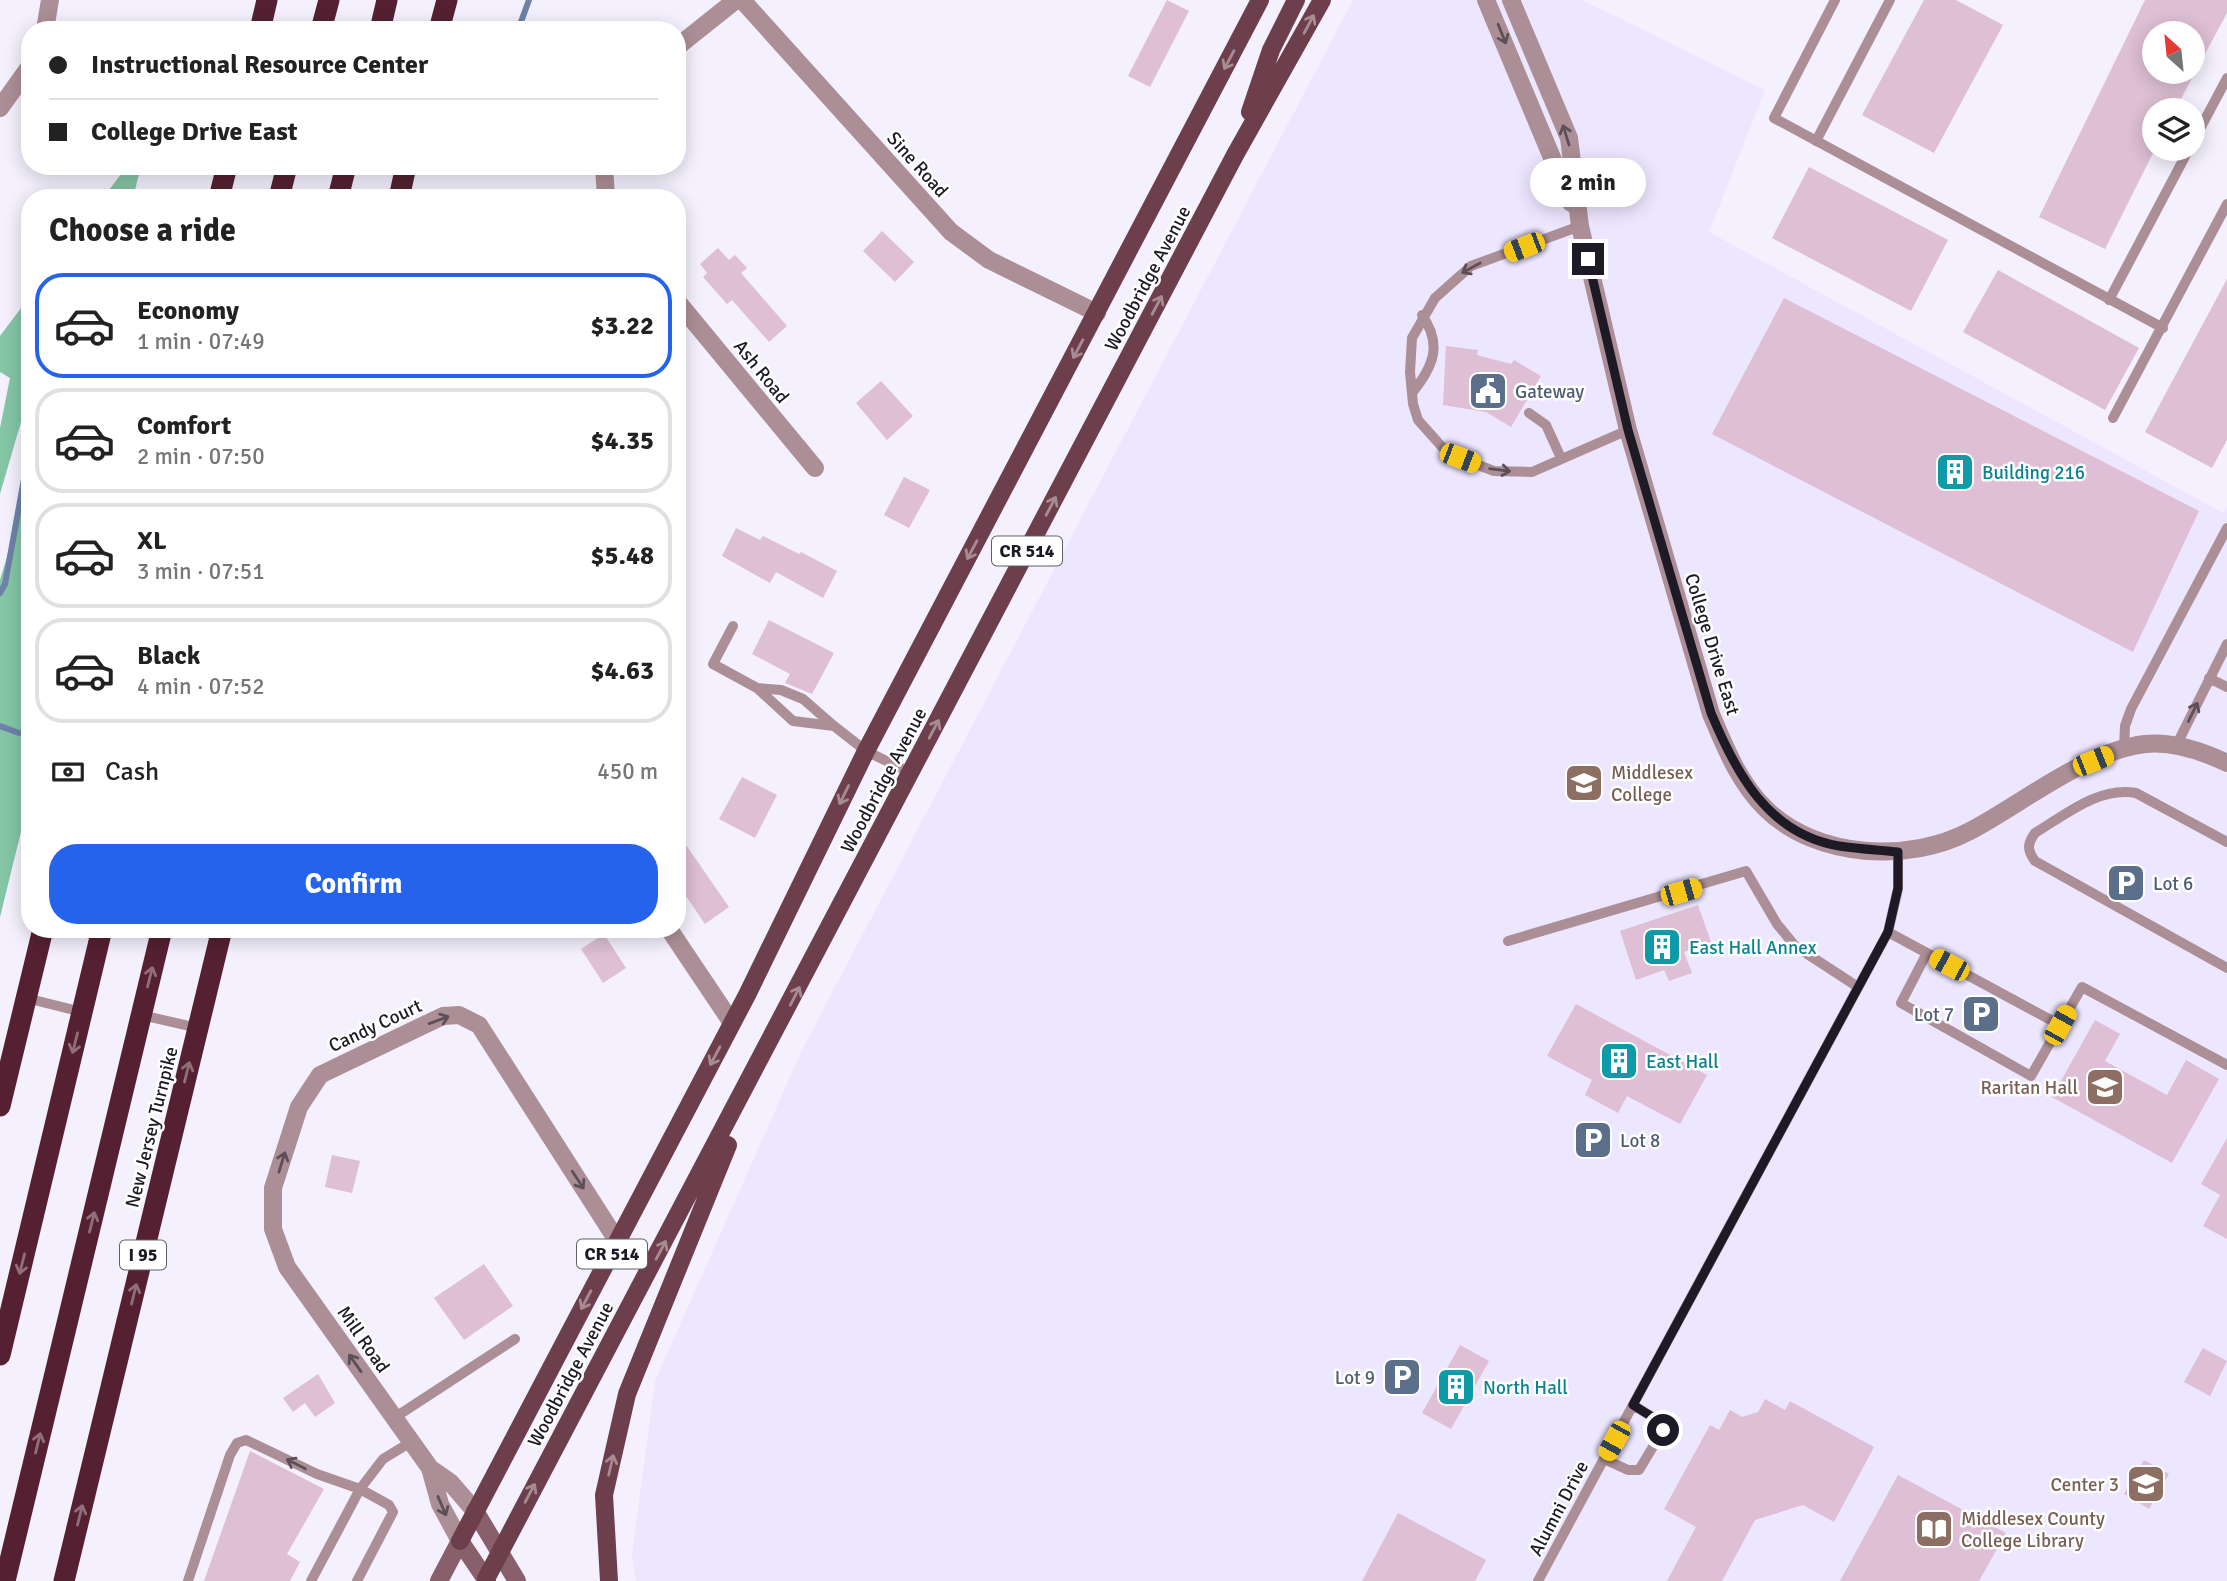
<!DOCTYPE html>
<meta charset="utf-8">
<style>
:root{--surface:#fff;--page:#f2f2f2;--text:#222;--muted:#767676;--line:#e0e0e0;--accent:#2563eb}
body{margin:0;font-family:Signika,sans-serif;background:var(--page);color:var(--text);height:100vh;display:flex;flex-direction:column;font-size:26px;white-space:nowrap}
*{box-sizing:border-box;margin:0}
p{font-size:23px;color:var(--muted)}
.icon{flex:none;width:38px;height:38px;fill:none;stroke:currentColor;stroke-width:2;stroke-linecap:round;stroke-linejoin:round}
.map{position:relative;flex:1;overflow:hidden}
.side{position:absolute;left:21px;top:189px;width:665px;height:749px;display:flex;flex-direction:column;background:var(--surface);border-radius:28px;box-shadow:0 4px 18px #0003}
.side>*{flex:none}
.banner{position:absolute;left:21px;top:21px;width:665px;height:154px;border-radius:28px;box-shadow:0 4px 18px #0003;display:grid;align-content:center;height:154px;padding:0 28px;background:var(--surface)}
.needle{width:46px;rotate:333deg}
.controls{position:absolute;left:2142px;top:21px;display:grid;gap:14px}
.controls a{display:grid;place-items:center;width:63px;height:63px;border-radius:50%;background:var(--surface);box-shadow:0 4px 18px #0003;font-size:35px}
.end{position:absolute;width:32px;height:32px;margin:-16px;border:9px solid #1d1a25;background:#fff;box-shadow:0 0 0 4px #fff}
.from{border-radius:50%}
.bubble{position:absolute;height:49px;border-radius:24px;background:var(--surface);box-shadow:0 4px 18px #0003;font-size:23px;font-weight:700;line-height:49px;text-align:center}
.car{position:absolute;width:21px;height:42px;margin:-21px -10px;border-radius:9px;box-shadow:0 0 5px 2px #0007;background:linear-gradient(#f5c518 24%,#345 0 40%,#f5c518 0 76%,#345 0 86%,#f5c518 0)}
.banner b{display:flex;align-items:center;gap:24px;height:66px;font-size:26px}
.banner b+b{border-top:2px solid var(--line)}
.banner i{width:18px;height:18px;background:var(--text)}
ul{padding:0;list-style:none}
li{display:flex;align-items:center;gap:21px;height:105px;margin:0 14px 10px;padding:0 14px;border:4px solid var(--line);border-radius:28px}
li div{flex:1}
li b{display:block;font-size:26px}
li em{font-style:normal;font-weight:700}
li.current{border-color:var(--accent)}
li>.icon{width:63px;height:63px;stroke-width:1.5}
h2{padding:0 28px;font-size:32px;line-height:84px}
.pay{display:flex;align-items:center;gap:18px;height:77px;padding:0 28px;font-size:26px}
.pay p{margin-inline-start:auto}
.cta{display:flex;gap:14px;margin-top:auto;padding:14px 28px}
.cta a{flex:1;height:80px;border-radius:28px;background:var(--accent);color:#fff;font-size:28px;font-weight:700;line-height:80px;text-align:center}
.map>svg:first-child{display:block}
</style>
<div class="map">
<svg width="2227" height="1581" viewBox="0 0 2227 1581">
<rect width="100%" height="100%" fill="#f4f0fe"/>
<path fill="#ede6ff" d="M 1353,0 L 1582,0 L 1765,90 L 1709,232 L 2223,513 L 2227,506 L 2227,1581 L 636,1581 L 632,1555 L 655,1381 L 801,1052 Z"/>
<path fill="#84c5a5" d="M 127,166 L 141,166 L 133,198 L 103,198 Z
M 30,296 L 30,391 L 0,494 L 0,428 L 10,378 L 0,372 L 0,336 Z
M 30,481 L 30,795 L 0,917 L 0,580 Z"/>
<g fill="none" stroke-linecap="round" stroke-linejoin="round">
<path stroke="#6e82a9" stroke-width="6" d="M 518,30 L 529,0
M 0,593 L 5,584 L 30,446
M 0,726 L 19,733"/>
</g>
<path fill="#debfd5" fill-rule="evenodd" d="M 1167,0 L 1189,11 L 1150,87 L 1128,76 Z
M 1924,0 L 1956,0 L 2003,25 L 1934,153 L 1862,115 Z
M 2145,0 L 2227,0 L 2227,13 L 2175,110 L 2154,110 L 2154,151 L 2105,249 L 2039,217 ZM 2154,33 L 2193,33 L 2193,72 L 2154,72 Z
M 1809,167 L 1948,240 L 1911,311 L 1772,238 Z
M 882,231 L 914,262 L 895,282 L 863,251 Z
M 718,248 L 729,260 L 735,255 L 747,268 L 741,273 L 787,326 L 769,342 L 732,300 L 727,304 L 703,277 L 707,273 L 700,264 Z
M 1998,270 L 2139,348 L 2105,410 L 1963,332 Z
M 2227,279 L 2227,440 L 2212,468 L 2145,432 Z
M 1784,298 L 2199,511 L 2133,652 L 1712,434 Z
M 1446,346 L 1478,350 L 1477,355 L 1511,364 L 1514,360 L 1541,376 L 1511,427 L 1486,412 L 1443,405 Z
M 881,381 L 913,416 L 887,440 L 856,403 Z
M 904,477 L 930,490 L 909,528 L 884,515 Z
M 736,528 L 760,540 L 763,536 L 799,554 L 801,552 L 837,571 L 823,598 L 776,572 L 770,583 L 722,556 Z
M 769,620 L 834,653 L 812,694 L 785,683 L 790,674 L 752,654 Z
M 742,777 L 777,795 L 755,838 L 719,819 Z
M 677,832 L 729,907 L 705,924 L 677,883 Z
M 1698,905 L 1711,942 L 1684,952 L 1692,973 L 1669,981 L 1664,970 L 1636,980 L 1620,931 Z
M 604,934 L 626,968 L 603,983 L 581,949 Z
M 1576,1004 L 1707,1075 L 1680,1124 L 1627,1096 L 1618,1113 L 1585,1095 L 1592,1080 L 1547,1056 Z
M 2095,1020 L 2120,1034 L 2105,1061 L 2167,1095 L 2186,1060 L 2219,1079 L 2172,1163 L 2052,1097 Z
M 2227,1138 L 2227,1239 L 2203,1226 L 2220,1195 L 2201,1184 Z
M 332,1155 L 360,1161 L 352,1193 L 325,1187 Z
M 484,1264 L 513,1306 L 464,1340 L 434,1298 Z
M 1460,1345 L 1489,1361 L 1451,1429 L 1422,1413 Z
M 2203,1348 L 2227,1361 L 2210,1396 L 2184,1382 Z
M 318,1374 L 335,1403 L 315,1417 L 305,1403 L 293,1412 L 283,1398 Z
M 1765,1399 L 1785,1410 L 1790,1401 L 1874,1447 L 1834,1522 L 1803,1505 L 1755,1520 L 1722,1581 L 1667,1581 L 1696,1527 L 1664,1509 L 1710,1425 L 1719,1430 L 1730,1410 L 1742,1417 L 1758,1412 Z
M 250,1451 L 324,1489 L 287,1554 L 300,1562 L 290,1581 L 204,1581 Z
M 2144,1460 L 2169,1474 L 2149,1509 L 2124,1494 Z
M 1898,1475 L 2006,1533 L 1979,1581 L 1840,1581 Z
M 1398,1513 L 1486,1560 L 1475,1581 L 1362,1581 Z"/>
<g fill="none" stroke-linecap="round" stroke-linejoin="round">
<path stroke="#ac8f96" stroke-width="10" d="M 1835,0 L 1774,118 L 2163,328
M 1816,141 L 1890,0
M 2193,142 L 2227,78
M 1580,226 L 1471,266 L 1435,298 L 1412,338 L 1410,372 L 1413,404 L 1418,420 L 1443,448 L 1460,458 L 1494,471 L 1532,472 L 1628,430
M 2109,300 L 2189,149
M 1412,393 C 1433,367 1443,345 1422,315
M 1529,413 L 1546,425 L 1561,458
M 2113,418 L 2227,204
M 733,626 L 713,664 L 757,688 L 781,690 L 803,699 L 834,726
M 2209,678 L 2227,687
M 757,688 L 793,721 L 834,726 L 866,751 L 911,773
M 2176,746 L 2227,644
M 2124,748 L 2125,726 L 2131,709 L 2227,528
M 2227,842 L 2136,793 C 2099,786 2065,815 2035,833 C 2027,844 2027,850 2035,861 L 2227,968
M 1888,932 L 2060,1025 L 2031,1076 L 1901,1003 L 1927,953
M 1508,941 L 1746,871 L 1777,924 L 1795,946 L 1858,987
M 26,998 L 82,1012
M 141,1015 L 198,1028
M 2060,1025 L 2082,987 L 2227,1065
M 394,1418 L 515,1339
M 1604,1459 L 1628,1470 L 1639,1470 L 1663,1430 L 1654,1418 L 1633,1405
M 188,1581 L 230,1455 L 237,1443 L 246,1440 L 317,1474 L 360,1489 L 311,1581
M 357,1581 L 393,1512 L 389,1505 L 360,1489 L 383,1459 L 411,1442
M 1538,1581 L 1888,932 L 1898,889 L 1898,852"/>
<path stroke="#ac8f96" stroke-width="18" d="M 742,0 L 951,232 L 989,260 L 1097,313
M 1486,0 L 1571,203
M 1511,0 L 1569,138 L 1580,226 L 1628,430 L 1711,714 C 1725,747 1739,783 1766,809 C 1817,859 1910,863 1970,831 C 2023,803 2086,751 2145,744 C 2174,741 2202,751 2227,763
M 45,30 L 50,0
M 677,47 L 736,0
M 0,108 L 30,66
M 604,166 L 606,198
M 677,301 L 815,468
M 669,929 L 732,1023
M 430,1468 L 450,1482 L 475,1511
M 460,1541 L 440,1504 L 430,1468 L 287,1267 L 273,1229 L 273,1188 L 299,1107 L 320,1075 L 443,1016 L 459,1015 L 479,1025 L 618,1242"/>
<path stroke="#885f6a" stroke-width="18" d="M 475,1511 L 517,1581
M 439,1581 L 460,1541 L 487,1581"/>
<path stroke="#6d3e4b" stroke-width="18" d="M 1250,112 L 1271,50 L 1296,0
M 460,1541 L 747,995 L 866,751 L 1260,0
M 486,1579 L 1235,155 L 1322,0
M 609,1581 L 604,1495 L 627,1394 L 728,1145"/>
<path stroke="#552132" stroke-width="21" d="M 260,30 L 267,0
M 321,30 L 329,0
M 380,30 L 387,0
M 439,30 L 447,0
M 219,198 L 227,166
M 279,198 L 287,166
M 338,198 L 346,166
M 399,198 L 406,166
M 0,1106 L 43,929
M 0,1355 L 102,929
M 5,1581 L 162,929
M 64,1581 L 222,929"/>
</g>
<defs><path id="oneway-shaft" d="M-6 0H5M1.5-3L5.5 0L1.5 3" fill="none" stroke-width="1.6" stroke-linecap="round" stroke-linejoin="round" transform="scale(1.75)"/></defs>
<g stroke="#a78b93">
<use href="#oneway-shaft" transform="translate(1309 24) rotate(-62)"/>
<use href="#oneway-shaft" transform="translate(1229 60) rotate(118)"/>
<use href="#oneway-shaft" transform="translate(1157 305) rotate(-62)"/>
<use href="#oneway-shaft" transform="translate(1078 349) rotate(118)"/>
<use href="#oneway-shaft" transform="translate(1051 506) rotate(-62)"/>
<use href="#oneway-shaft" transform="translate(972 550) rotate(118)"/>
<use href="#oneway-shaft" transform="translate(934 729) rotate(-62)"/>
<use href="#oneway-shaft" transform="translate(844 795) rotate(116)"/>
<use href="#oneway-shaft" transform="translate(795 996) rotate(-63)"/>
<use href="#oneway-shaft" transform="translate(715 1056) rotate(118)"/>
<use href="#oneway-shaft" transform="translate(661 1250) rotate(-62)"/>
<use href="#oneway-shaft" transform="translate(586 1300) rotate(118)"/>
<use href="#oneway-shaft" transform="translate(611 1465) rotate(-77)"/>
<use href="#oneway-shaft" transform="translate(530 1493) rotate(-62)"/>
</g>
<g stroke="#5d4f58">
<use href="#oneway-shaft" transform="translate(1502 34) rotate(68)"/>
<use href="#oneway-shaft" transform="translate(1566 135) rotate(-107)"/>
<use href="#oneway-shaft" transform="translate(1471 268) rotate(151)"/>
<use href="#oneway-shaft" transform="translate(1500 470) rotate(7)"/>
<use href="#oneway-shaft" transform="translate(2193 712) rotate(-64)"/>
<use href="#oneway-shaft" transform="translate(439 1020) rotate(-20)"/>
<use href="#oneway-shaft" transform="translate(282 1162) rotate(-73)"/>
<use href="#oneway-shaft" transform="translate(578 1180) rotate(57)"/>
<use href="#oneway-shaft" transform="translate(355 1363) rotate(-125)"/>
<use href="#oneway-shaft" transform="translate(296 1464) rotate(-153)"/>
<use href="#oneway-shaft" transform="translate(442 1506) rotate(67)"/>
</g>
<g stroke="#906f7a">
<use href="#oneway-shaft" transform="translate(150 977) rotate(-76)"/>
<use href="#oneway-shaft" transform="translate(75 1043) rotate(104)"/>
<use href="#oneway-shaft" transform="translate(187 1072) rotate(-76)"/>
<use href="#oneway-shaft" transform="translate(92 1222) rotate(-76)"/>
<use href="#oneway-shaft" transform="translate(22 1264) rotate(104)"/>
<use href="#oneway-shaft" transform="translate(134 1294) rotate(-76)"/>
<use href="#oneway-shaft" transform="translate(38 1443) rotate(-76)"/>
<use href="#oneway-shaft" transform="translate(80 1515) rotate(-76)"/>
</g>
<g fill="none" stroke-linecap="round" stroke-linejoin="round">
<path stroke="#1d1a25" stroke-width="9" d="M 1588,259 L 1628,430 L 1711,713 C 1736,773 1768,834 1839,846 C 1858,849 1878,850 1898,852 L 1898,888 L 1888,932 L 1633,1405 L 1654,1418 L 1663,1430"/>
</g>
<defs>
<symbol id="civic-square" viewBox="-11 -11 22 22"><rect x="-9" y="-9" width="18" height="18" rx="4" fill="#5c6f8a" stroke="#fff"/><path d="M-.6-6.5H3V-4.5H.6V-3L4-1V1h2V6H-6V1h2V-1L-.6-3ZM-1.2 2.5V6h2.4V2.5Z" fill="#fff"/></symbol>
<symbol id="building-square" viewBox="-11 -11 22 22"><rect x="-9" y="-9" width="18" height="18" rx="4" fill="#0f9aa8" stroke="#fff"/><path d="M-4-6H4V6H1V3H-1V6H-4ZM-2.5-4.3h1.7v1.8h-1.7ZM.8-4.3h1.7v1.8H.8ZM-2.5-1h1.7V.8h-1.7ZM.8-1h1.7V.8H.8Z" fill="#fff"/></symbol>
<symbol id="university-square" viewBox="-11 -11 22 22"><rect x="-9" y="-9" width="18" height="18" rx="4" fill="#8d6e63" stroke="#fff"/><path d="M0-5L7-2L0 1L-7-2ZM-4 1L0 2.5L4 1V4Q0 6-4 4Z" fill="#fff"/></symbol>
<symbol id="parking-square" viewBox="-11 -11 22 22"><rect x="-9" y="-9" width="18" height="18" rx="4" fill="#5c6f8a" stroke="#fff"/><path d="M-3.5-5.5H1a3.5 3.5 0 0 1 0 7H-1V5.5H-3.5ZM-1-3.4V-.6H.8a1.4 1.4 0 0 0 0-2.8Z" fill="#fff"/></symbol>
<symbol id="library-square" viewBox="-11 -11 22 22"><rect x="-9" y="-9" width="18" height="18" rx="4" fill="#8d6e63" stroke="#fff"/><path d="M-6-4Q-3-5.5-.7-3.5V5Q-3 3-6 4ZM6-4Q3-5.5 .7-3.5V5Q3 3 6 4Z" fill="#fff"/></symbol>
</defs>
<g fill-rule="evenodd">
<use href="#civic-square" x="1466" y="369" width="44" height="44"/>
<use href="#building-square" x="1933" y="450" width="44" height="44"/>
<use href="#university-square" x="1562" y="761" width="44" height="44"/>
<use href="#parking-square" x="2104" y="861" width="44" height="44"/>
<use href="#building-square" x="1640" y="925" width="44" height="44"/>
<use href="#parking-square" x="1959" y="992" width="44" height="44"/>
<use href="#building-square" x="1597" y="1039" width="44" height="44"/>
<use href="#university-square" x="2083" y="1065" width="44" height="44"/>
<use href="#parking-square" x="1571" y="1118" width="44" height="44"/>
<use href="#parking-square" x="1380" y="1355" width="44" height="44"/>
<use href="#building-square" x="1434" y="1365" width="44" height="44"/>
<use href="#university-square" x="2124" y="1462" width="44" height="44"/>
<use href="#library-square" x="1912" y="1507" width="44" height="44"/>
</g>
<g text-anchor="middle" stroke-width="5" stroke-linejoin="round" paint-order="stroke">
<g fill="#fff" stroke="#615f66" stroke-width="2">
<rect x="992" y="536.5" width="70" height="29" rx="5"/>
<rect x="577" y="1239.5" width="70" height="29" rx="5"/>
<rect x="120" y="1240.5" width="46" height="29" rx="5"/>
</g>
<g font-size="18" font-weight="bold" fill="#1d1a25">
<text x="1027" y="557">CR 514</text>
<text x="612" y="1260">CR 514</text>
<text x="143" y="1261">I 95</text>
</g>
<g font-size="19" fill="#1d1a25" stroke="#fff">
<text transform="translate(918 164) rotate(48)" y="7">Sine Road</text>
<text transform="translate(1147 278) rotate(-62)" y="7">Woodbridge Avenue</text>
<text transform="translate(762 371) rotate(51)" y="7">Ash Road</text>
<text transform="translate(1713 644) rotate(73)" y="7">College Drive East</text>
<text transform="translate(883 780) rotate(-62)" y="7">Woodbridge Avenue</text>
<text transform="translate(375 1025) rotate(-25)" y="7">Candy Court</text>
<text transform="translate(151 1127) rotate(-76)" y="7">New Jersey Turnpike</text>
<text transform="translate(364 1339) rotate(55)" y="7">Mill Road</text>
<text transform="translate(570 1374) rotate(-62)" y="7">Woodbridge Avenue</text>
<text transform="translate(1558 1508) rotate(-62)" y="7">Alumni Drive</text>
</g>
<g font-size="19" fill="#4e5e75" stroke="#fff" text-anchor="start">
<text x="1515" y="398">Gateway</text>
<text x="2153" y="890">Lot 6</text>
<text x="1954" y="1021" text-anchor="end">Lot 7</text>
<text x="1620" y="1147">Lot 8</text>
<text x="1375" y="1384" text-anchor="end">Lot 9</text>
</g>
<g font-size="19" fill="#0d838f" stroke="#fff" text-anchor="start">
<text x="1982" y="479">Building 216</text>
<text x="1689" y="954">East Hall Annex</text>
<text x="1646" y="1068">East Hall</text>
<text x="1483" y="1394">North Hall</text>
</g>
<g font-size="19" fill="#785e54" stroke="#fff" text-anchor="start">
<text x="1611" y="779">Middlesex<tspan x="1611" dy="22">College</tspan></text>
<text x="2078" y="1094" text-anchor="end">Raritan Hall</text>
<text x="2119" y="1491" text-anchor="end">Center 3</text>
<text x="1961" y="1525">Middlesex County<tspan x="1961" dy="22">College Library</tspan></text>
</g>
</g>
</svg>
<div class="controls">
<a><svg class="needle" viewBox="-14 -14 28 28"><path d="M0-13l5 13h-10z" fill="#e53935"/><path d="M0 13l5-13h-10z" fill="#767676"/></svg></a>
<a><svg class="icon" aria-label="layers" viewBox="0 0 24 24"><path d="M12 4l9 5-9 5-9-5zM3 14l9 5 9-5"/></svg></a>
</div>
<i class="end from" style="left:1663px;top:1430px"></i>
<i class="end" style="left:1588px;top:259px"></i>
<div class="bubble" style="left:1530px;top:158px;width:116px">2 min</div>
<i class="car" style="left:1524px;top:247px;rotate:249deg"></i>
<i class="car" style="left:1460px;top:458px;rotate:111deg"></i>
<i class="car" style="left:2093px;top:761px;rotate:68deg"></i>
<i class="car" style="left:1681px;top:892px;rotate:74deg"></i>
<i class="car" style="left:1949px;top:965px;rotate:298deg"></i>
<i class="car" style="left:2060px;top:1025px;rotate:29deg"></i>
<i class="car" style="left:1614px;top:1441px;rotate:209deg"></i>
<div class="banner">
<b><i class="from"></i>Instructional Resource Center</b>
<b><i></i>College Drive East</b>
</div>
<section class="side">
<h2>Choose a ride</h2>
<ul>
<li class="current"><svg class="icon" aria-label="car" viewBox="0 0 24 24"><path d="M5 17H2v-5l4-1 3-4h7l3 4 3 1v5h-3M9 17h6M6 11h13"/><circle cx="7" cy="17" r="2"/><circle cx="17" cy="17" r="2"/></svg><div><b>Economy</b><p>1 min · 07:49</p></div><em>$3.22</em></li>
<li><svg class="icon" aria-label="car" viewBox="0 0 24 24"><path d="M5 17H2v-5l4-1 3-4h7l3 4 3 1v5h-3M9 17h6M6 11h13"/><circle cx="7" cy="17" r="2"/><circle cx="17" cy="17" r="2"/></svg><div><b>Comfort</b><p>2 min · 07:50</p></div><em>$4.35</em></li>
<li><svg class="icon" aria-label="car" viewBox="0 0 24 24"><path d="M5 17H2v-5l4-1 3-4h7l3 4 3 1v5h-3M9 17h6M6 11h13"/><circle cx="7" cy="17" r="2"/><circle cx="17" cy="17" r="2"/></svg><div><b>XL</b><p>3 min · 07:51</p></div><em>$5.48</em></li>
<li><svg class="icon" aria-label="car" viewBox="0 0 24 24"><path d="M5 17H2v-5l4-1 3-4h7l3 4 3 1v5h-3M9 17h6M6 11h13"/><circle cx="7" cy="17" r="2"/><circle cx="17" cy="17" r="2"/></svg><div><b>Black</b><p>4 min · 07:52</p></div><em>$4.63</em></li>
</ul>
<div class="pay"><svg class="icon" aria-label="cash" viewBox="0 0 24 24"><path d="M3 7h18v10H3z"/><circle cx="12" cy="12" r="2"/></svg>Cash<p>450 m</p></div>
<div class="cta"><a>Confirm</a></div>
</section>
</div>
